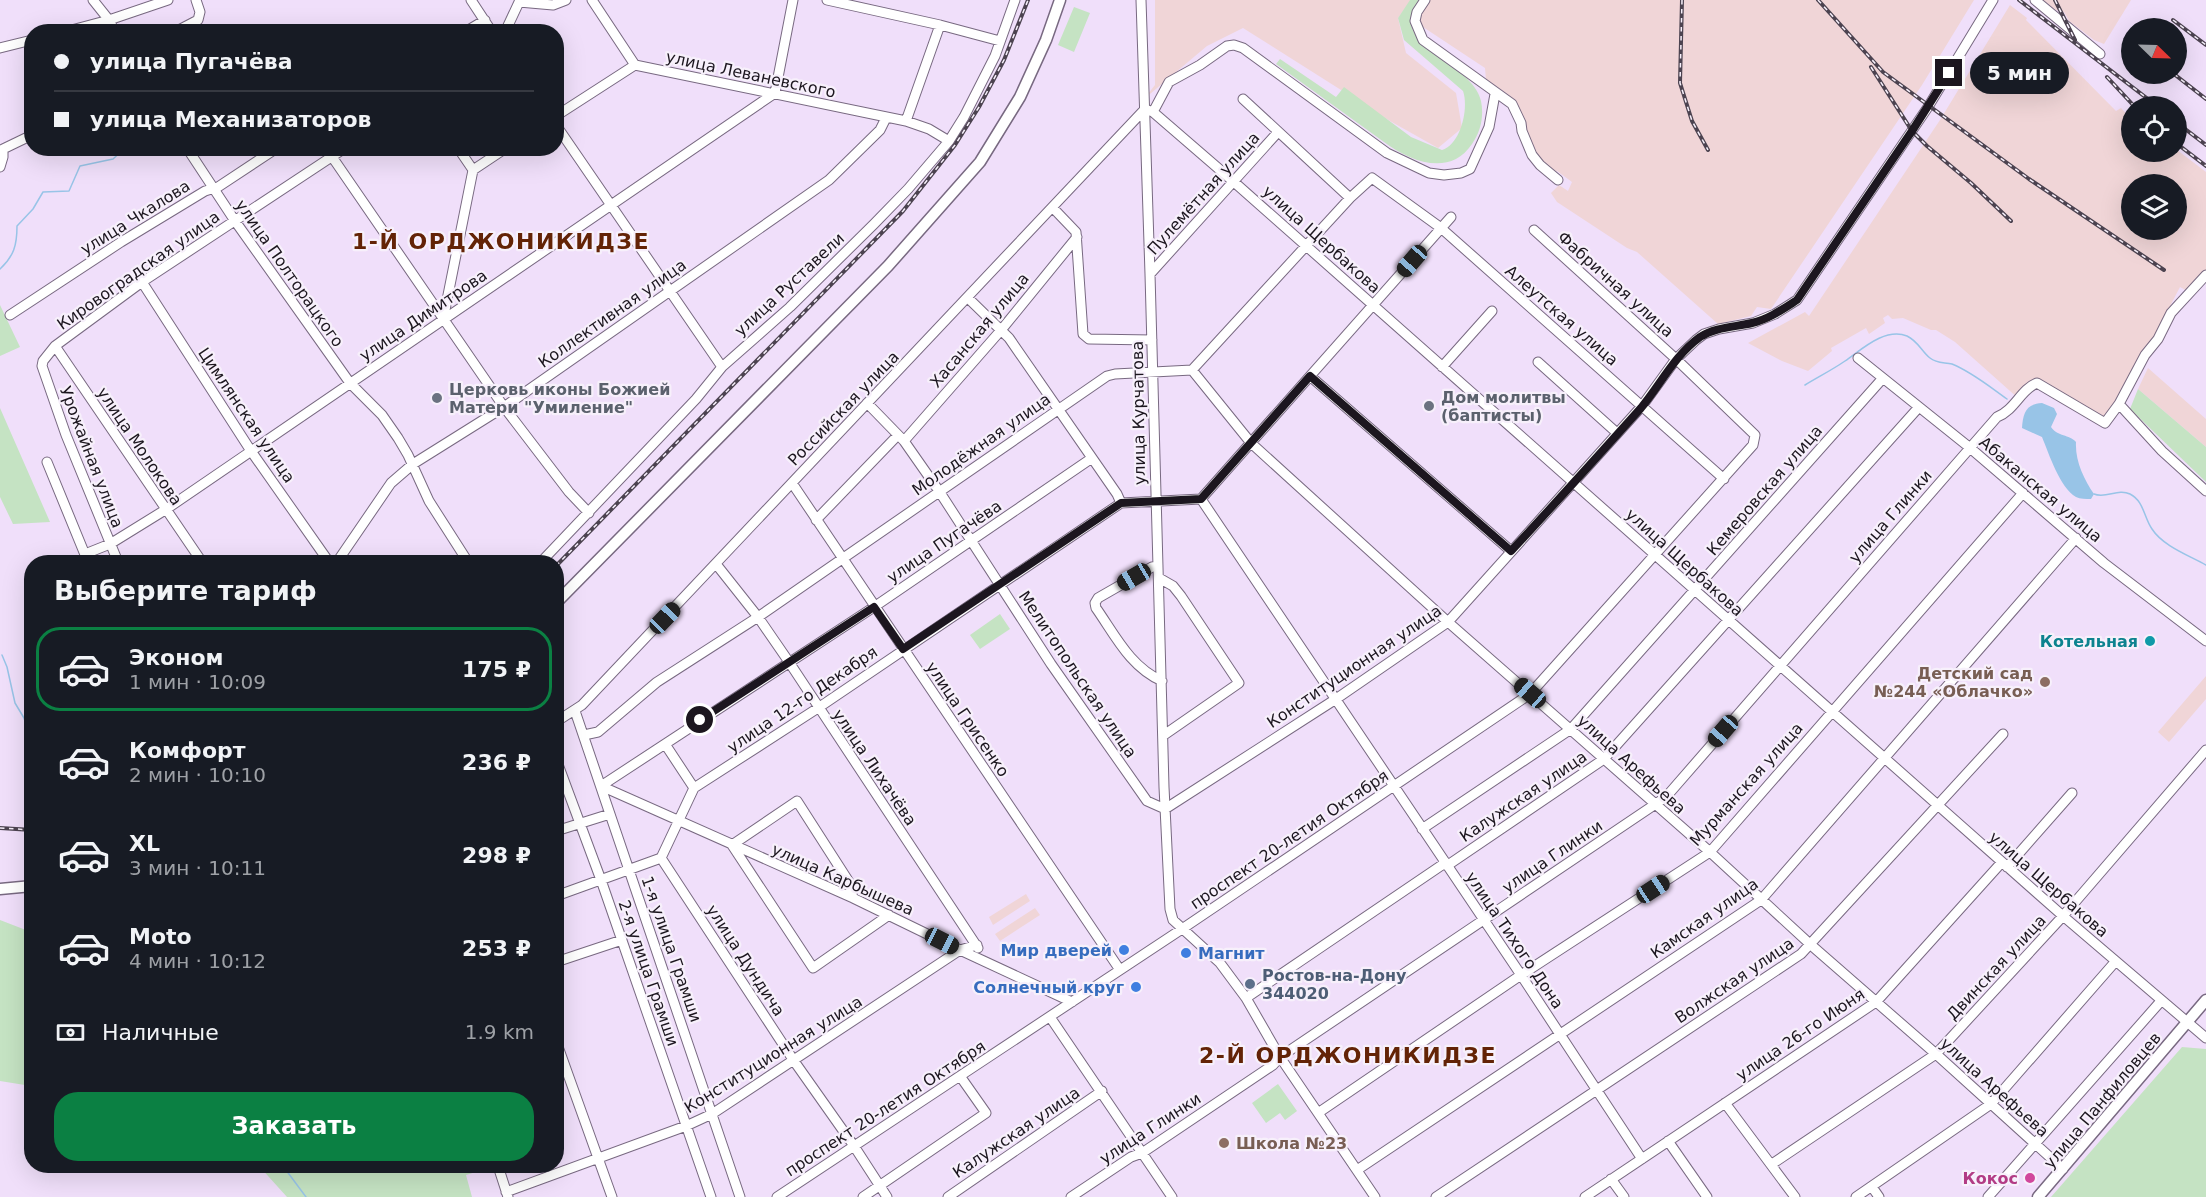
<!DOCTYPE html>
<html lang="ru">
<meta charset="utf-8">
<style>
:root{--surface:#171b24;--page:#20242c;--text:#f1f3f6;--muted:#9ea1a6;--line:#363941;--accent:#0b8043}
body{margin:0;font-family:"DejaVu Sans",sans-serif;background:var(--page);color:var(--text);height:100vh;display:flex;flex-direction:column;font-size:22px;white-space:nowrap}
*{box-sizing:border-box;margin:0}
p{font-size:20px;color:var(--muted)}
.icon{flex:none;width:33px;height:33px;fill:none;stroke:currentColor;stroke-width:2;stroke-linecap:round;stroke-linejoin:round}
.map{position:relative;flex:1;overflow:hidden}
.side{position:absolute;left:24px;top:555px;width:540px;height:618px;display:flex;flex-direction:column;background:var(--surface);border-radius:24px;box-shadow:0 6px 24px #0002}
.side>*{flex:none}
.hud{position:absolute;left:24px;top:24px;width:540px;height:132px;border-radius:24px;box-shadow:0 6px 24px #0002;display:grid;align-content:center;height:132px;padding:0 30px;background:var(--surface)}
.needle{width:39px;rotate:113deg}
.tools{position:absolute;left:2121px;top:18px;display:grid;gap:12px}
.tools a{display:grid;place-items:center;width:66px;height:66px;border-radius:50%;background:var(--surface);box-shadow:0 6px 24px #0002;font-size:30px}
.end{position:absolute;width:27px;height:27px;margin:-14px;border:8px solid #1c161f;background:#fff;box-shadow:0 0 0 3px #fff}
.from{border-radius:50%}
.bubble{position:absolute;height:42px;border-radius:21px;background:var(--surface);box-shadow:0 6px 24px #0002;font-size:20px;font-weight:700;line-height:42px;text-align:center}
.car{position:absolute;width:18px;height:36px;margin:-18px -9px;border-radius:8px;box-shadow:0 0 4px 2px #0007;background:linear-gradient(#222 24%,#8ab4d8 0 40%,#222 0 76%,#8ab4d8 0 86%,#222 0)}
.hud b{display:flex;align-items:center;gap:21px;height:57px;font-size:22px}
.hud b+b{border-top:2px solid var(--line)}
.hud i{width:15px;height:15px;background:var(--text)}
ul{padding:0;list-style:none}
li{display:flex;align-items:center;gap:18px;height:84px;margin:0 12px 9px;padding:0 18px;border:3px solid transparent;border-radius:24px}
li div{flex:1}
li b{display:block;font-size:22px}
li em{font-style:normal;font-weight:700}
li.current{border-color:var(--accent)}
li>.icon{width:54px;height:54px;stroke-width:1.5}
h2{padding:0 30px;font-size:27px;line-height:72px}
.pay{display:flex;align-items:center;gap:15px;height:66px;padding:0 30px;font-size:22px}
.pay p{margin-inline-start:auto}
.cta{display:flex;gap:12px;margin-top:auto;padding:12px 30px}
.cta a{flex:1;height:69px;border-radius:24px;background:var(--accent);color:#fff;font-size:24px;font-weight:700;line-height:69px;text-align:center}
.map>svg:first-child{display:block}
</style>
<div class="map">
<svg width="2206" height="1197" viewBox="0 0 2206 1197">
<rect width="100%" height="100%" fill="#f0dffa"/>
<path fill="#f0d5d7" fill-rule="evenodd" d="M 1155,0 L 1411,0 L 1398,18 L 1406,53 L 1456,93 L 1462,128 L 1438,148 L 1390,121 L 1243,28 L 1207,46 L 1144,99 L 1155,85 Z
M 1428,0 L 1974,0 L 1922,85 L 1771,309 L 1757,307 L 1751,316 L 1718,324 L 1637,252 L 1627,248 L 1557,202 L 1551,193 L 1559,185 L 1568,191 L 1572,182 L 1557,171 L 1554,174 L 1533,157 L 1504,96 L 1506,93 L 1486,80 L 1485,68 L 1420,25 L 1418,16 Z
M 2041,0 L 2131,0 L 2104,44 L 2094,40 L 2069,21 L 2064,12 L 2056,10 Z
M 2010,5 L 2027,18 L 2026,20 L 2116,111 L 2121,108 L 2131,119 L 2132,152 L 2176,152 L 2177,150 L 2206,172 L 2206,275 L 2189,292 L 2180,287 L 2110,421 L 2098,420 L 2036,378 L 2019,399 L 1955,342 L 1936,330 L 1931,330 L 1903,318 L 1892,319 L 1888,315 L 1883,318 L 1885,323 L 1869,334 L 1866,328 L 1831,348 L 1832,351 L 1808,371 L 1782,361 L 1748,343 L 1805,312 L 1809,316 L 1940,120 ZM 2132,184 L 2176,184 L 2176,230 L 2132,230 Z
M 2148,368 L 2206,419 L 2206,447 L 2138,389 Z
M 2206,676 L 2206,699 L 2169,742 L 2158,732 Z
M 1026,894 L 1030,901 L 993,925 L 989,917 Z
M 1035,908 L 1040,915 L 1000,941 L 995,934 Z"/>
<path fill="#c5e3c3" d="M 1410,0 L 1420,0 C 1417,5 1412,10 1411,16 C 1404,47 1475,68 1481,101 C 1484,116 1481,131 1472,144 C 1450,177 1411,162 1384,142 C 1348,116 1312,90 1276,64 L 1280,59 L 1336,97 L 1344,87 L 1411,137 L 1442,150 C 1461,144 1469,108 1463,91 L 1404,40 L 1398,18 Z
M 1074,7 L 1090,13 L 1074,52 L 1058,45 Z
M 0,305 L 20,347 L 0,356 Z
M 2138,389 L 2206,447 L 2206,482 L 2130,409 Z
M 0,408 L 50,522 L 13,524 L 0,497 Z
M 1000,614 L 1010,629 L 980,649 L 970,635 Z
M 0,920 L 31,932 L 31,1086 L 0,1081 Z
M 2182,1047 L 2206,1049 L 2206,1197 L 2051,1197 Z
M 1278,1084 L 1297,1111 L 1285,1120 L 1280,1113 L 1266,1123 L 1252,1103 Z
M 259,1166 L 488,1166 L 489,1168 L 466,1175 L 472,1197 L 287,1197 Z"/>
<path fill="#98c4e7" d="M 2042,403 L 2054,408 L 2057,414 L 2051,427 C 2058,437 2069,434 2076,442 C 2075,461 2084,479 2094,494 L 2091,499 C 2086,499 2080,499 2076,497 C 2060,488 2049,454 2042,437 L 2022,428 C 2023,413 2026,404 2042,403 Z"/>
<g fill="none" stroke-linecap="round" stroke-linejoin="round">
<path stroke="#98c4e7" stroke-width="1.5" d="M 0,269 C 14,256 17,245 17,226 L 33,209 L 43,192 L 69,191 L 80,166 L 113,159 L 125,148
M 1805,385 C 1818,377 1832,370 1845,361 C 1861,350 1885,327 1907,336 C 1918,341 1922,352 1930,358 C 1937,364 1945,362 1952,364 C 1972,372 1990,387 2007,399
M 2094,494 C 2106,499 2118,488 2130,494 C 2144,501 2144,518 2152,529 C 2163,546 2188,555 2206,565
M 2,655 L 7,667 L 15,703 L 24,718 L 28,730 L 32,763
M 283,1166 L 306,1197"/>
<defs>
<path id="minor" d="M 93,0 L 109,20 L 115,32
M 471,0 L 492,32
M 592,0 L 635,65
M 827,0 L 940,25 L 1000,41
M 1141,0 L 1150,274 L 1164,787 L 1170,909 L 1173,920 L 1220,963 L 1246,998 L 1280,1057 L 1375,1197
M 1425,0 L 1417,12 L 1415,21 L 1423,40 L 1512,104 L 1521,123 L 1522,131 L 1532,155 L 1540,165 L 1558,180
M 2035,0 L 2100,54
M 519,2 L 553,5 L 566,0
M 64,32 L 109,20 L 168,0
M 175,32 L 198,20 L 200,12 L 196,0
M 465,32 L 485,20
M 505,32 L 520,0
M 0,48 L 32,40
M 1243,99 L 1350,198
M 1145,109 L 1153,112 L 1234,182 L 2063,916 L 2206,1038
M 1153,112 L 1169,82 L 1200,65 L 1227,46 L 1234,45 L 1243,48 L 1387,153 L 1429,173 L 1444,175 L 1461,173 L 1470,169 L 1489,127 L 1495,94
M 556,116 L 635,65 L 906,121 L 929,129 L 949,141
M 906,121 L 940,25
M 556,125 L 722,367
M 187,148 L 235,221 L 350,383 L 382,415 L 398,438 L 408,455 L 429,501 L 468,562
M 326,148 L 504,407 L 569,492 L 589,513
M 458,148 L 473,170
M 0,167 L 3,157 L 3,149 L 32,135
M 473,170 L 506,148
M 1053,208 L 1076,232 L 1083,334 L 1089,339 L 1152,340
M 1150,274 L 1278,132
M 142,282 L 251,451 L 329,562
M 968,298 L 1009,338 L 1117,494 L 1121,503
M 10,315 L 121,242 L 205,191 L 218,187 L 277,148
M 443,320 L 473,170
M 55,346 L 202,562
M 1858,358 L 1969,447 L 2104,563 L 2206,641
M 1538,362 L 1617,433
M 1442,367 L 1492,311
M 1192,370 L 1251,443 L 1448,622 L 1710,852 L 1811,945 L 1936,1054 L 2063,1169
M 1310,376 L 1511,551
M 867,403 L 904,441 L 939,491 L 1051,664 L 1147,801 L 1165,809 L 1336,699 L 1448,622 L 1642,406 L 1676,359 L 1696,340 L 1704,334 L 1719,329 L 1753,323 L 1775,314 L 1797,300 L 1928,107 L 1993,0
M 2119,404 L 2162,451 L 2206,491
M 904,441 L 1002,329 L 1077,237
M 47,462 L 88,562
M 792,483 L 1120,970
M 1201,499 L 1521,975 L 1642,1159
M 816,520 L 898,435
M 85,554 L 110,544 L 165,510 L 775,93 L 793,0
M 118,562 L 66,435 L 42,366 L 43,361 L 55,346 L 142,282 L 345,148
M 337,562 L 391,483 L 413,464 L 504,407 L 829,180 L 880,130 L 886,118
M 541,562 L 696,399 L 722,367 L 790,307 L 874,224 L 908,189 L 949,141 L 964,117 L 995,56 L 1015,0
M 716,564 L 758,617 L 789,662 L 978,948
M 1158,566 L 1152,567 L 1098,598 L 1095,603 L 1096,608 C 1115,635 1130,667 1162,681
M 1159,578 L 1173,586 L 1181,596 L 1239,683 L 1164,735
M 575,711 L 740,1197
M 556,719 L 562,718 L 582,705 L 1145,109
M 584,735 L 598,732 L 657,682 L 758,617 L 1107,376 L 1115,374 L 1192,370 L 1350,198 L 1372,178 L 1441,228 L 1724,479
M 665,744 L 694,788
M 556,759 L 601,880 L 711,1197
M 601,786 L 874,607 L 1092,458
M 601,786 L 853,898 L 960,950 L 1072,1002
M 1422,829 L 1571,729 L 1883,378
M 556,831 L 610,814
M 661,858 L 794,1061 L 854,1146 L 887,1197
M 2007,867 L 2072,793
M 556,896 L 661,858 L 694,788 L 818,708 L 1121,503 L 1201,499 L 1451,217
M 853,898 L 849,882 L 797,801 L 732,845 L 813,968 L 889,915
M 556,962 L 622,940
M 1246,998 L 1442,865 L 1451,863 L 1604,759 L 1919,407
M 1050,1017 L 1172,1197
M 556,1041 L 612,1197
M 1725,1103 L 1795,1197
M 1318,1113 L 1521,975 L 1710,852 L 2023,493
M 1668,1141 L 1707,1197
M 1772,1164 L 1936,1054 L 2063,916 L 2206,750
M 498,1166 L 508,1197
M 1357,1170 L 1761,900 L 2076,538
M 1611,1179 L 1624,1197
M 1872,1187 L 1879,1197
M 506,1192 L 686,1126 L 712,1114 L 960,950 L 977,945
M 777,1197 L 1182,929 L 1530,694 L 1753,445 L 1755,435 L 1676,359 L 1534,230
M 863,1197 L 986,1113 L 960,1076
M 948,1197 L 1102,1091
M 1071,1197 L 1131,1157 L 1142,1153 L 1273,1065 L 1280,1057 L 1666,797 L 1997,417 C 2015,410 2021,389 2037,383 L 2105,423 L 2119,404 L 2145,355 L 2158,339 L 2171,313 L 2206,275
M 1436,1197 L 1801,954 L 2003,734
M 1585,1197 L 1876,1002 L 2002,862
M 1856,1197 L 1991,1104 L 2115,962
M 1988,1197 L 2161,1001"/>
<path id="major" d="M 556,603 L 888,266 L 980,162 L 1020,97 L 1046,40 L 1060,0
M 0,889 L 32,886
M 2038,1197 L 2206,1000"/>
</defs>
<use href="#minor" stroke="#786981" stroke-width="11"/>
<use href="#major" stroke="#786981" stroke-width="13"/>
<use href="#minor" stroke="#fff" stroke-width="9"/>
<use href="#major" stroke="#fff" stroke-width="10"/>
<defs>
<path id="rail" d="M 1682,0 L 1680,83 L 1692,121 L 1708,150
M 1818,0 L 1883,72 L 2029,179 L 2164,270
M 2019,0 L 2157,106
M 2055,0 L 2075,40
M 2173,20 L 2206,45
M 1871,67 L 1912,131 L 1927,146 L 1971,183 L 2011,221
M 2174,74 L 2206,99
M 2107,77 L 2134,106
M 2176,122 L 2206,145
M 2176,143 L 2206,166
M 556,566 L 903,211 L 955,145 L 979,107 L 1004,60 L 1028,0
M 0,828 L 32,830"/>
</defs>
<use href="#rail" stroke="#4c4350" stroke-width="4"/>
<use href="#rail" stroke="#f7f0fb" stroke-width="1.5" stroke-dasharray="4.5" stroke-linecap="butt"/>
</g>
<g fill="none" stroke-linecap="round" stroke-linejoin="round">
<path stroke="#1c161f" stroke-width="8" d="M 700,720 L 874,607 L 903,649 L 1121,503 L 1201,499 L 1310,376 L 1511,551 C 1555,504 1598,456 1641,408 C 1661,384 1674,356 1700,337 C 1715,327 1735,327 1752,323 C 1769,319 1783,309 1797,300 L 1912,131 L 1949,73"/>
</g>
<g fill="#6b7280" stroke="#f7f0fb" stroke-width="2">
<circle cx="437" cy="398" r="6"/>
<circle cx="1429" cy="406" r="6"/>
</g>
<circle fill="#0f9aa8" stroke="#f7f0fb" stroke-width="2" cx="2150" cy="641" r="6"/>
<g fill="#8d6e63" stroke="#f7f0fb" stroke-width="2">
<circle cx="2045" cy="682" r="6"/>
<circle cx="1224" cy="1143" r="6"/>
</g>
<g fill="#3f7fe0" stroke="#f7f0fb" stroke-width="2">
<circle cx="1124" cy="950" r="6"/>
<circle cx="1186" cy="953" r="6"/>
<circle cx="1136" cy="987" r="6"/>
</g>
<circle fill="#5c6f8a" stroke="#f7f0fb" stroke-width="2" cx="1250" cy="984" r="6"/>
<circle fill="#d1479c" stroke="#f7f0fb" stroke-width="2" cx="2030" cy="1178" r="6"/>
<g text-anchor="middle" stroke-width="4.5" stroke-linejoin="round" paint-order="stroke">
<g font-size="16" fill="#1c161f" stroke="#f7f0fb">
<text transform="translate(751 74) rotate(12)" y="6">улица Леваневского</text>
<text transform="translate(1203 193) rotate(-48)" y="6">Пулемётная улица</text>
<text transform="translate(135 217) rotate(-32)" y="6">улица Чкалова</text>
<text transform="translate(1322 239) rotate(42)" y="6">улица Щербакова</text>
<text transform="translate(138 270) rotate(-35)" y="6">Кировоградская улица</text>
<text transform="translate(290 273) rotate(55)" y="6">улица Полторацкого</text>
<text transform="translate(789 284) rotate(-43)" y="6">улица Руставели</text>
<text transform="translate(1616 284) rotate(42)" y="6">Фабричная улица</text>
<text transform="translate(612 313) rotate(-35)" y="6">Коллективная улица</text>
<text transform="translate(423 315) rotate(-34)" y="6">улица Димитрова</text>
<text transform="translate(1562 315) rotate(41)" y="6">Алеутская улица</text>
<text transform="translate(979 330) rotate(-50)" y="6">Хасанская улица</text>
<text transform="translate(843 408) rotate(-46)" y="6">Российская улица</text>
<text transform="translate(1138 413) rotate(-91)" y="6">улица Курчатова</text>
<text transform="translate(247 415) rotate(56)" y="6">Цимлянская улица</text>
<text transform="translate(981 444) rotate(-35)" y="6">Молодёжная улица</text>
<text transform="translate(140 446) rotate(56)" y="6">улица Молокова</text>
<text transform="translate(92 457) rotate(69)" y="6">Урожайная улица</text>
<text transform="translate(2041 489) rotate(40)" y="6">Абаканская улица</text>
<text transform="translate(1764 490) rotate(-49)" y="6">Кемеровская улица</text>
<text transform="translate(1890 516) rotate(-49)" y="6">улица Глинки</text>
<text transform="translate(944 541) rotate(-34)" y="6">улица Пугачёва</text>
<text transform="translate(1685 562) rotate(42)" y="6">улица Щербакова</text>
<text transform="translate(1354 666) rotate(-34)" y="6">Конституционная улица</text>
<text transform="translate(1078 674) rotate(56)" y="6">Мелитопольская улица</text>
<text transform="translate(802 699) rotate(-34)" y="6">улица 12-го Декабря</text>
<text transform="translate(968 719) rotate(56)" y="6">улица Грисенко</text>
<text transform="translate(1632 764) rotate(42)" y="6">улица Арефьева</text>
<text transform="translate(875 767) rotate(56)" y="6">улица Лихачёва</text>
<text transform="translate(1746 784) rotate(-48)" y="6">Мурманская улица</text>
<text transform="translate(1523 796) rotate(-34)" y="6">Калужская улица</text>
<text transform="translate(1289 839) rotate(-34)" y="6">проспект 20-летия Октября</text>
<text transform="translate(1552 856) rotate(-34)" y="6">улица Глинки</text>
<text transform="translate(843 879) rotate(24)" y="6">улица Карбышева</text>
<text transform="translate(2049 884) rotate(41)" y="6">улица Щербакова</text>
<text transform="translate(1704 918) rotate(-35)" y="6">Камская улица</text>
<text transform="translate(1515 940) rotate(56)" y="6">улица Тихого Дона</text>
<text transform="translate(672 949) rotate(71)" y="6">1-я улица Грамши</text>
<text transform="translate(746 960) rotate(57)" y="6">улица Дундича</text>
<text transform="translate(1996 967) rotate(-47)" y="6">Двинская улица</text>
<text transform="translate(649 973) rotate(71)" y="6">2-я улица Грамши</text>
<text transform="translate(1734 980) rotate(-34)" y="6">Волжская улица</text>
<text transform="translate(1800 1034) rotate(-34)" y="6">улица 26-го Июня</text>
<text transform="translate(773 1054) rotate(-32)" y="6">Конституционная улица</text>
<text transform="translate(1995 1087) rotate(42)" y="6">улица Арефьева</text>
<text transform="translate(2102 1100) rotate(-50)" y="6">улица Панфиловцев</text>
<text transform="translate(885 1108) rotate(-33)" y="6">проспект 20-летия Октября</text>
<text transform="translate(1150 1128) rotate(-33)" y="6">улица Глинки</text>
<text transform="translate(1016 1132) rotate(-34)" y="6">Калужская улица</text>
</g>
<g font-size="16" font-weight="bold" fill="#5b616d" stroke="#f7f0fb" text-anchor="start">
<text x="449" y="395">Церковь иконы Божией<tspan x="449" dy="18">Матери "Умиление"</tspan></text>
<text x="1441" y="403">Дом молитвы<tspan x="1441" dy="18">(баптисты)</tspan></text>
</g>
<g font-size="16" font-weight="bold" fill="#0d838f" stroke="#f7f0fb" text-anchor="end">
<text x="2138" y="647">Котельная</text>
</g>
<g font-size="16" font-weight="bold" fill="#785e54" stroke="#f7f0fb" text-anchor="end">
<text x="2033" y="679">Детский сад<tspan x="2033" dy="18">№244 «Облачко»</tspan></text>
<text x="1236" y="1149" text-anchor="start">Школа №23</text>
</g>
<g font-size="16" font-weight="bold" fill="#366cbe" stroke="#f7f0fb" text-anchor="end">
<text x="1112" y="956">Мир дверей</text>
<text x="1198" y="959" text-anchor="start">Магнит</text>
<text x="1124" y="993">Солнечный круг</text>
</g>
<g font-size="16" font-weight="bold" fill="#4e5e75" stroke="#f7f0fb" text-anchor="start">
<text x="1262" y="981">Ростов-на-Дону<tspan x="1262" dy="18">344020</tspan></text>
</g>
<g font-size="16" font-weight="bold" fill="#b23c85" stroke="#f7f0fb" text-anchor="end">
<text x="2018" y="1184">Кокос</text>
</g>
<g font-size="22" font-weight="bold" letter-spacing="1.5" fill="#632306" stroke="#f7f0fb">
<text x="501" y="249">1-Й ОРДЖОНИКИДЗЕ</text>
<text x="1348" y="1063">2-Й ОРДЖОНИКИДЗЕ</text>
</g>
</g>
</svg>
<div class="tools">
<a><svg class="needle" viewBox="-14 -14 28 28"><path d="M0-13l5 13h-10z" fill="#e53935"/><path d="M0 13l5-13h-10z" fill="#9ea1a6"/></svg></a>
<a><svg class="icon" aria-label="locate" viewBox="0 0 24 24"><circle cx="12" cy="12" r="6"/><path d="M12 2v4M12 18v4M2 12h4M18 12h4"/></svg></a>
<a><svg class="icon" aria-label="layers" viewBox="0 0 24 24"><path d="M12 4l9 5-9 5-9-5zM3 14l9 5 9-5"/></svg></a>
</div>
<i class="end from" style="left:700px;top:720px"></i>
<i class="end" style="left:1949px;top:73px"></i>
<div class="bubble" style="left:1970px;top:52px;width:99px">5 мин</div>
<i class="car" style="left:1412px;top:261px;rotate:221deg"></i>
<i class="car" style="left:1134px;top:577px;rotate:240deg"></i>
<i class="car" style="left:665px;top:618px;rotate:44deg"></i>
<i class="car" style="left:1530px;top:693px;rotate:311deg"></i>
<i class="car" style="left:1723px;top:731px;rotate:221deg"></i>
<i class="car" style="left:1653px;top:889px;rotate:57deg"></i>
<i class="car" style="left:942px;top:941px;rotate:117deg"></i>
<div class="hud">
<b><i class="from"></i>улица Пугачёва</b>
<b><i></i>улица Механизаторов</b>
</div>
<section class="side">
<h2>Выберите тариф</h2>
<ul>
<li class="current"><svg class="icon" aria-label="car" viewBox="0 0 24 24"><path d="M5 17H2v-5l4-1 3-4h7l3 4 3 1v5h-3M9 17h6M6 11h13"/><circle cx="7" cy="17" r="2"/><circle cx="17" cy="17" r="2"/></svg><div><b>Эконом</b><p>1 мин · 10:09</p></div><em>175 ₽</em></li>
<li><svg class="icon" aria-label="car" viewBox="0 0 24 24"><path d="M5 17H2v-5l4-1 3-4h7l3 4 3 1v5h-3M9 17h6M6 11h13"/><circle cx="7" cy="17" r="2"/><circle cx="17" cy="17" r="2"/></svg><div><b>Комфорт</b><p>2 мин · 10:10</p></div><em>236 ₽</em></li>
<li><svg class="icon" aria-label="car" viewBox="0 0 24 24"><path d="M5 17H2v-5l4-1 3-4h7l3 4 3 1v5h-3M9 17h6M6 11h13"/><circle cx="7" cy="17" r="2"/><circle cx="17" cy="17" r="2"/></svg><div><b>XL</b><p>3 мин · 10:11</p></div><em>298 ₽</em></li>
<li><svg class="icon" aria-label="car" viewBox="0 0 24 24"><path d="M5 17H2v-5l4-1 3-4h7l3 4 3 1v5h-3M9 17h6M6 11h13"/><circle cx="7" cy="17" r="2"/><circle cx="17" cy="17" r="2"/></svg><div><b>Moto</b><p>4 мин · 10:12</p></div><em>253 ₽</em></li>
</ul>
<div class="pay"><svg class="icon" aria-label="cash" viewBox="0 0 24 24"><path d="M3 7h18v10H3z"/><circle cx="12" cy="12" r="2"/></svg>Наличные<p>1.9 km</p></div>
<div class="cta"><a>Заказать</a></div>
</section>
</div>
